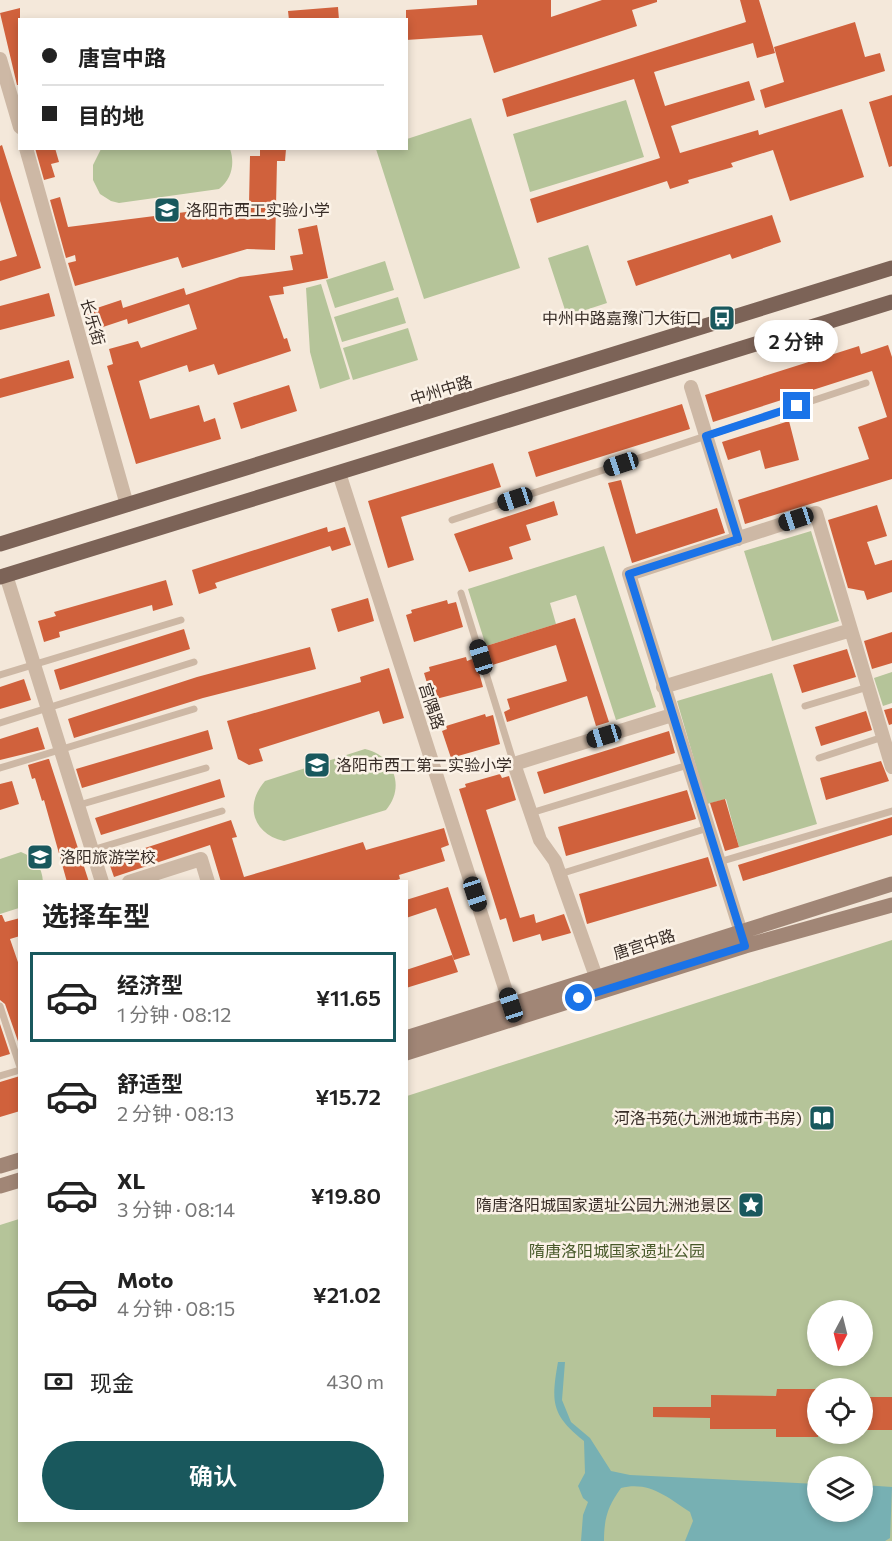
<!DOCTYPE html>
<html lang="zh">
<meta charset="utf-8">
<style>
:root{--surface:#fff;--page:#f6f6f6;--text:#222;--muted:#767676;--line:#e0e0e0;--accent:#19585d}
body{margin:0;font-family:Commissioner,"Noto Sans SC",sans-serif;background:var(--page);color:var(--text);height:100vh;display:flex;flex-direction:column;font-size:22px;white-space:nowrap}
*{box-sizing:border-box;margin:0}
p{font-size:20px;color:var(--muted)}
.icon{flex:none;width:33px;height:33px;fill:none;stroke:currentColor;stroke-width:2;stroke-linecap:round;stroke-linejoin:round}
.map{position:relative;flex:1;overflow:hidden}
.details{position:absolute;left:18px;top:880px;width:390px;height:642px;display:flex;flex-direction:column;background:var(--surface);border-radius:0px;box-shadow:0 3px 9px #0003}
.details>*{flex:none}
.top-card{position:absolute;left:18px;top:18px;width:390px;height:132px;border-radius:0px;box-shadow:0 3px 9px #0003;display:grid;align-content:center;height:132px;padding:0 24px;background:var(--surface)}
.needle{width:39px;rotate:187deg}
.controls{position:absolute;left:807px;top:1300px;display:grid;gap:12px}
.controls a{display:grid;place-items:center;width:66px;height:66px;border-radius:50%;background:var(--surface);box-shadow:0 3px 9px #0003;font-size:30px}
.end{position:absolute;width:27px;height:27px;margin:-14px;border:8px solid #1a73e8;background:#fff;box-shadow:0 0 0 3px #fff}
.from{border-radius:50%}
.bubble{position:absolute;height:42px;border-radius:21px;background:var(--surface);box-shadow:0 3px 9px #0003;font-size:20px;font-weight:600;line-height:42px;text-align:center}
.car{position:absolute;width:18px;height:36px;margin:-18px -9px;border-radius:8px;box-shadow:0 0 4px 2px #0007;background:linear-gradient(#222 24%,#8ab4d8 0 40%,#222 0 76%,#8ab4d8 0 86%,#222 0)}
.top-card b{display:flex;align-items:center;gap:21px;height:57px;font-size:22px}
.top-card b+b{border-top:2px solid var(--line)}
.top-card i{width:15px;height:15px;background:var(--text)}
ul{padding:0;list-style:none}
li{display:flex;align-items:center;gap:18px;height:90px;margin:0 12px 9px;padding:0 12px;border:3px solid transparent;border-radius:0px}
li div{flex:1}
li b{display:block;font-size:22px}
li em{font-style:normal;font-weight:600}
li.on{border-color:var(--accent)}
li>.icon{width:54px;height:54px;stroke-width:1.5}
h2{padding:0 24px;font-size:27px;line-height:72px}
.pay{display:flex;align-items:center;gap:15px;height:66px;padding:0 24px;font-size:22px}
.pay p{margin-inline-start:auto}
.button{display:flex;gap:12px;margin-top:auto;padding:12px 24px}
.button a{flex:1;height:69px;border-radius:36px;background:var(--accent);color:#fff;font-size:24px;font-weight:600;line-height:69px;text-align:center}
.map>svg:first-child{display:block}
</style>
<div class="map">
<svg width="892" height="1541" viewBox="0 0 892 1541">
<rect width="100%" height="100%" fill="#f4e8da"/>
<path fill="#b5c499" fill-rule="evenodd" d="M 626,100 L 644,157 L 530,192 L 513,134 Z
M 471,118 L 520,268 L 424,299 L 376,149 L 406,148 L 407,139 Z
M 101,149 L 230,149 C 235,163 232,179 219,189 L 119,203 L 111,201 L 100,194 L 93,180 L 93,165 Z
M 588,245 L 607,303 L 567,316 L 548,258 Z
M 385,261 L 394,290 L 335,308 L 326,280 Z
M 321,284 L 350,379 L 320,389 L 310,352 L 306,288 Z
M 398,297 L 406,323 L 342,342 L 334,317 Z
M 408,328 L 418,360 L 353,380 L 343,348 Z
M 811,531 L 839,621 L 772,641 L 744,551 Z
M 604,546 L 656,707 L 616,720 L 576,595 L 550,603 L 556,624 L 486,646 L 468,589 Z
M 892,672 L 892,703 L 883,706 L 874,678 Z
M 772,673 L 817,824 L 739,847 L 726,799 L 707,804 L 677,701 Z
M 365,749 C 393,755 406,787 386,810 L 284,841 C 253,834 244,805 265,781 Z
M 21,852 C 35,858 42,866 43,882 L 20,882 L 19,908 L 0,914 L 0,859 Z
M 892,940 L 892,1541 L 0,1541 L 0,1225 L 19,1219 L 20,1521 L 406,1521 L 407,1096 ZM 818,1311 L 862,1311 L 862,1356 L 818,1356 ZM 818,1389 L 862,1389 L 862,1434 L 818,1434 ZM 818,1467 L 862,1467 L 862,1512 L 818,1512 Z"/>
<path fill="#77b0b3" d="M 558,1362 L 565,1362 L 562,1400 L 571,1422 L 590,1438 L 611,1471 L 630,1475 L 817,1484 L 818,1512 L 862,1512 L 863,1485 L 892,1487 L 890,1538 L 885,1541 L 685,1541 L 693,1521 L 690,1512 C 668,1498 650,1481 621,1488 C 608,1506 604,1518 604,1541 L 581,1541 L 583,1515 L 588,1502 L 583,1498 L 578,1486 L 585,1473 L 584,1441 C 551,1415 551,1402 558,1362 Z"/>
<path fill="#d0613c" d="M 477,0 L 551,0 L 551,17 L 602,0 L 657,0 L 657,2 L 632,10 L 637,26 L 494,73 L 482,35 L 406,40 L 406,10 L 477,5 Z
M 740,0 L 759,0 L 775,53 L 757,58 L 753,43 L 654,72 L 665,106 L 749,81 L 755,100 L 671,126 L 680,153 L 758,130 L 759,135 L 842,109 L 864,177 L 790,201 L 773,150 L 731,163 L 733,167 L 688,180 L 689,183 L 670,189 L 667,181 L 537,223 L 530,199 L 660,158 L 634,79 L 507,117 L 502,99 L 746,22 Z
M 338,7 L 339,20 L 289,20 L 288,11 Z
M 20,8 L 20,85 L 17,85 L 0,13 Z
M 855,22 L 865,57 L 880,53 L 885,71 L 765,108 L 760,90 L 784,82 L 774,47 Z
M 892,95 L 892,166 L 889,167 L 869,102 Z
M 2,145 L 41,268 L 0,281 L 0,261 L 17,256 L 0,201 L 0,146 Z
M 35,148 L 55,148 L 59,162 L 51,164 L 55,177 L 44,180 Z
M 260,148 L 286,149 L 285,161 L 277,161 L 275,250 L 247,249 L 182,268 L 178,257 L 75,286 L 68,263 L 76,261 L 75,255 L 66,258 L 50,200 L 60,197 L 68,227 L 249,204 L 250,156 L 260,156 Z
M 772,215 L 781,242 L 732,259 L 730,254 L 636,286 L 627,261 Z
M 317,225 L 328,278 L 283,287 L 284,294 L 269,296 L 284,339 L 287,338 L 291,351 L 218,375 L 214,364 L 189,372 L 187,365 L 139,381 L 150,419 L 199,405 L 204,422 L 215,418 L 221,439 L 136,464 L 107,366 L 113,364 L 109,349 L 138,341 L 141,348 L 197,329 L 189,304 L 128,324 L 127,319 L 91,331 L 85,312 L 121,300 L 123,308 L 184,288 L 186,295 L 240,277 L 293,270 L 290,256 L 303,254 L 298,229 Z
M 49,293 L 55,316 L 0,330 L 0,306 Z
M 888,345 L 892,357 L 892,479 L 745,524 L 738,500 L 869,459 L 858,427 L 887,417 L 872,371 L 713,422 L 705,395 L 859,346 L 861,354 Z
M 69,360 L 74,378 L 0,398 L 0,379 Z
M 289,385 L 297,411 L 241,429 L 233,403 Z
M 682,404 L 690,429 L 536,477 L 528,452 Z
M 789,421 L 799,460 L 765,469 L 760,450 L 728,460 L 722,442 Z
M 493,463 L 501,487 L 401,517 L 414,560 L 388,568 L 368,501 Z
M 621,480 L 636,534 L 717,508 L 725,533 L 632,563 L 608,483 Z
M 554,501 L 558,515 L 526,525 L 531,540 L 509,547 L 513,559 L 469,572 L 454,534 Z
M 877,505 L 887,536 L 867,542 L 875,565 L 892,560 L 892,592 L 867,600 L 864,591 L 848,588 L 828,520 Z
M 327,527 L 328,532 L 345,527 L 351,545 L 332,551 L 330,546 L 215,583 L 217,588 L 199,594 L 192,570 Z
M 166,580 L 173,605 L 153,611 L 152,605 L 59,632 L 60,637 L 44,642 L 38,621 L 56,616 L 54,612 Z
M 368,598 L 374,621 L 338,632 L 331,609 Z
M 447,600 L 448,604 L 456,602 L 463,627 L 414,642 L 406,615 L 412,613 L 411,610 Z
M 575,618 L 609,722 L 596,726 L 587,696 L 507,722 L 504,712 L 510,709 L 507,699 L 567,681 L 556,645 L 489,666 L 486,646 Z
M 184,629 L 190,649 L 60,690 L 54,670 Z
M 892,632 L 892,663 L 872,669 L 864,641 Z
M 310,647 L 316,669 L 203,698 L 74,738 L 68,719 L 197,677 Z
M 847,649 L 856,677 L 802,693 L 793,665 Z
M 466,657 L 467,661 L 475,658 L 483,687 L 432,700 L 424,673 L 430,671 L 429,667 Z
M 389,668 L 404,718 L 383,724 L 379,711 L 259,749 L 263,761 L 249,765 L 238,759 L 227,721 L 361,682 L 360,677 Z
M 24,679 L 31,700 L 0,709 L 0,687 Z
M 892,708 L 892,724 L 889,725 L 884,710 Z
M 866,711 L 872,730 L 821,746 L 815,727 Z
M 485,714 L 486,717 L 493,715 L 500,744 L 451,758 L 442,731 L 447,729 L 446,726 Z
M 38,727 L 45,749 L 0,760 L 0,739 Z
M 208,730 L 213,749 L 82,788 L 76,769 Z
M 669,731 L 675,753 L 544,794 L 537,772 Z
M 48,759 L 49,759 L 89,882 L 67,882 L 44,800 L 42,801 L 35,778 L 32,779 L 28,765 Z
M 881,761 L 889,781 L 826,800 L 820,778 Z
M 500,774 L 502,778 L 509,776 L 516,800 L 486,810 L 520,918 L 534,914 L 536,923 L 564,914 L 571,933 L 542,941 L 540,934 L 513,942 L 506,918 L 500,920 L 459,789 L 466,787 L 465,784 Z
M 220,779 L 225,797 L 101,835 L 95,818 Z
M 12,781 L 19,804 L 0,810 L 0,784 Z
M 687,790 L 696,819 L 566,856 L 558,827 Z
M 725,799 L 739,847 L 725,851 L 710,803 Z
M 892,817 L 892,835 L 743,881 L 738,865 Z
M 231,820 L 237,837 L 232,838 L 244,877 L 363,842 L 366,850 L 444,828 L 449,845 L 441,848 L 445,861 L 399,875 L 400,879 L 391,882 L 221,882 L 210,845 L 114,877 L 108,860 Z
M 708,857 L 717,886 L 587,924 L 579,894 Z
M 448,887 L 470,955 L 454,960 L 436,908 L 406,918 L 406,900 Z
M 0,915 L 2,915 L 5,922 L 20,918 L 20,936 L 10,939 L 20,968 L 20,1047 L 5,1004 L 0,1000 Z
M 452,955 L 458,972 L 406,988 L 406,970 Z
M 0,1024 L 10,1054 L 0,1057 Z
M 20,1076 L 20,1111 L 0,1117 L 0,1082 Z
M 777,1389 L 818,1389 L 818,1437 L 776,1437 L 776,1429 L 710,1429 L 710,1418 L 653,1417 L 653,1407 L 711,1407 L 711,1395 L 776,1396 Z
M 862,1397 L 892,1397 L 892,1430 L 862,1430 Z"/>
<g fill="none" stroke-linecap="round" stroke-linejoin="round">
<path stroke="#cdb8a5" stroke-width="7" d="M 452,520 L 866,383
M 461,593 L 514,764
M 0,675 L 181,620
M 805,706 L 868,687
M 0,723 L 194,662
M 819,758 L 883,737
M 0,768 L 194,709
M 79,805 L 206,768
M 531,813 L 688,765
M 92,850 L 222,811
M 719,862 L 892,811
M 560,874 L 708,828
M 0,1006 L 20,1067
M 0,1076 L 20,1070"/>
<path stroke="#cdb8a5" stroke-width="14" d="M 0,59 L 20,127
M 26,148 L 127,505
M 691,387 L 738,539
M 339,473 L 513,1013
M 6,575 L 102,882
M 663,687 L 851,630
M 129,882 L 201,859 L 208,882
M 744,942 L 629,574 L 816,513 L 892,767
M 600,988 L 555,861 L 540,840 L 514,764 L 672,715"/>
<path stroke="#a18676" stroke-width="15" d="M 406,1038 L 892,884
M 406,1053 L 745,946 L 892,905
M 0,1166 L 20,1160
M 0,1186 L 20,1180"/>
<path stroke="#7c6357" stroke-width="15" d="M 0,544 L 892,268
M 0,577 L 892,302"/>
</g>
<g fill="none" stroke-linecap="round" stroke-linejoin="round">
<path stroke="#1a73e8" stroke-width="8" d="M 579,998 L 745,946 L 629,574 L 738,539 L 706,436 L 797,406"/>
</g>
<defs>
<symbol id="school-square" viewBox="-11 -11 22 22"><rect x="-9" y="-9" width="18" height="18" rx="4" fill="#19585d" stroke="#fbf2e7"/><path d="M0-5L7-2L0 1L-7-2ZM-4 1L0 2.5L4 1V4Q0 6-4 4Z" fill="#fff"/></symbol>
<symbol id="bus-square" viewBox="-11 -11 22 22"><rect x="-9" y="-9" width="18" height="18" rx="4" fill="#19585d" stroke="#fbf2e7"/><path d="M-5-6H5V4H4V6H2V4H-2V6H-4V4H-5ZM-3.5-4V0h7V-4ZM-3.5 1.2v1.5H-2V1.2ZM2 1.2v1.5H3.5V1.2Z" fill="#fff"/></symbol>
<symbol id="library-square" viewBox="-11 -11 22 22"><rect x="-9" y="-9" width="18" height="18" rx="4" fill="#19585d" stroke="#fbf2e7"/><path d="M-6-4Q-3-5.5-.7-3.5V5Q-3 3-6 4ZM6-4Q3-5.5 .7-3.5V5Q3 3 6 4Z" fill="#fff"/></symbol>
<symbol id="sight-square" viewBox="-11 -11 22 22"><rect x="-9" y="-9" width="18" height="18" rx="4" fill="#19585d" stroke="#fbf2e7"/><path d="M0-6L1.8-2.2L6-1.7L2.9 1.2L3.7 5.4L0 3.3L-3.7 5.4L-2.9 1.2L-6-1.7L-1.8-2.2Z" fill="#fff"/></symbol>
</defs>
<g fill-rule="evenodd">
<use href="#school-square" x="152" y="195" width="30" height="30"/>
<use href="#bus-square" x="707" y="303" width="30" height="30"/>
<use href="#school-square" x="302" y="750" width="30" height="30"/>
<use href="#school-square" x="25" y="842" width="30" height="30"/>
<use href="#library-square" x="807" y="1103" width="30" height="30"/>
<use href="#sight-square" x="736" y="1190" width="30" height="30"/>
</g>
<g text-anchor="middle" stroke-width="5" stroke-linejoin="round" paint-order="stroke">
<g font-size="16" fill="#382d27" stroke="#fbf2e7" text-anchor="start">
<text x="186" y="216">洛阳市西工实验小学</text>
<text x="702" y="324" text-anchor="end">中州中路嘉豫门大街口</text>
<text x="336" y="771">洛阳市西工第二实验小学</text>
<text x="60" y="863">洛阳旅游学校</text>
<text x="802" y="1124" text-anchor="end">河洛书苑(九洲池城市书房)</text>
<text x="732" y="1211" text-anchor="end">隋唐洛阳城国家遗址公园九洲池景区</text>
</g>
<g font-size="16" fill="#382d27" stroke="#fbf2e7">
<text transform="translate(93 322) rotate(74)" y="6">长乐街</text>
<text transform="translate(441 390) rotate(-17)" y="6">中州中路</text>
<text transform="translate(432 706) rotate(72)" y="6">宫隅路</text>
<text transform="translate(644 944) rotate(-18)" y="6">唐宫中路</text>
</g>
<g font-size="16" fill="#475929" stroke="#fbf2e7">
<text x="617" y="1257">隋唐洛阳城国家遗址公园</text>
</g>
</g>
</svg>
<div class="controls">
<a><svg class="needle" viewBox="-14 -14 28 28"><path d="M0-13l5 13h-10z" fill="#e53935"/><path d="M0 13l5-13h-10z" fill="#767676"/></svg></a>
<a><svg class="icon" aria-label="locate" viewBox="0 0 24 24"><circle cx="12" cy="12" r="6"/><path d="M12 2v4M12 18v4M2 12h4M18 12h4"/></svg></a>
<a><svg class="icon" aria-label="layers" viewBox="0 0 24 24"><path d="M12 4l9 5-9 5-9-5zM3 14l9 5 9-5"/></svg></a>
</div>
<i class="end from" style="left:579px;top:998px"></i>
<i class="end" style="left:797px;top:406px"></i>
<div class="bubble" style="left:754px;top:320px;width:84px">2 分钟</div>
<i class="car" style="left:621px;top:464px;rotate:252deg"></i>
<i class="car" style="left:515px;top:499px;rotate:252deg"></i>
<i class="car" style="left:796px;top:519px;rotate:252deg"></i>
<i class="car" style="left:481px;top:657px;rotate:343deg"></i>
<i class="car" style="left:604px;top:736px;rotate:253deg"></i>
<i class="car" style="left:475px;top:894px;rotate:162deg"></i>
<i class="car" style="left:511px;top:1005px;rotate:342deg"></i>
<div class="top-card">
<b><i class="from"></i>唐宫中路</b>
<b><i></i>目的地</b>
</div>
<section class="details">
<h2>选择车型</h2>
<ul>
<li class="on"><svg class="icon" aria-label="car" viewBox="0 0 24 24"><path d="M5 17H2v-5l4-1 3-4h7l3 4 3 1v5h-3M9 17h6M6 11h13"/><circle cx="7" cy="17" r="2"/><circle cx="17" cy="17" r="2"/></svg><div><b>经济型</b><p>1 分钟 · 08:12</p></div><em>¥11.65</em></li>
<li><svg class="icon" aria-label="car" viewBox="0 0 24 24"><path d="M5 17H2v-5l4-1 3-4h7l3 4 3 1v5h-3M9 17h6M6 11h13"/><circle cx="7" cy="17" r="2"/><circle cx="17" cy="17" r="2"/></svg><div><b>舒适型</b><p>2 分钟 · 08:13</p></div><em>¥15.72</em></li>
<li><svg class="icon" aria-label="car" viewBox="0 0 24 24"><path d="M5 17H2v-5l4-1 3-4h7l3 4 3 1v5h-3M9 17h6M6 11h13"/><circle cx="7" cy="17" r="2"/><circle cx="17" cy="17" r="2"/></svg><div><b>XL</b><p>3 分钟 · 08:14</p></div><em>¥19.80</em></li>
<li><svg class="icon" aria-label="car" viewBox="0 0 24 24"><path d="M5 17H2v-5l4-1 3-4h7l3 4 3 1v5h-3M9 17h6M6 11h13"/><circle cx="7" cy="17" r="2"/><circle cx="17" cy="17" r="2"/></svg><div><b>Moto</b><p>4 分钟 · 08:15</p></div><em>¥21.02</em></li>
</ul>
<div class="pay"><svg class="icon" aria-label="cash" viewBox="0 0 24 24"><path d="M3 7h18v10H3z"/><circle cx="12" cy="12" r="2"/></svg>现金<p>430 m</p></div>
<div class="button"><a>确认</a></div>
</section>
</div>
